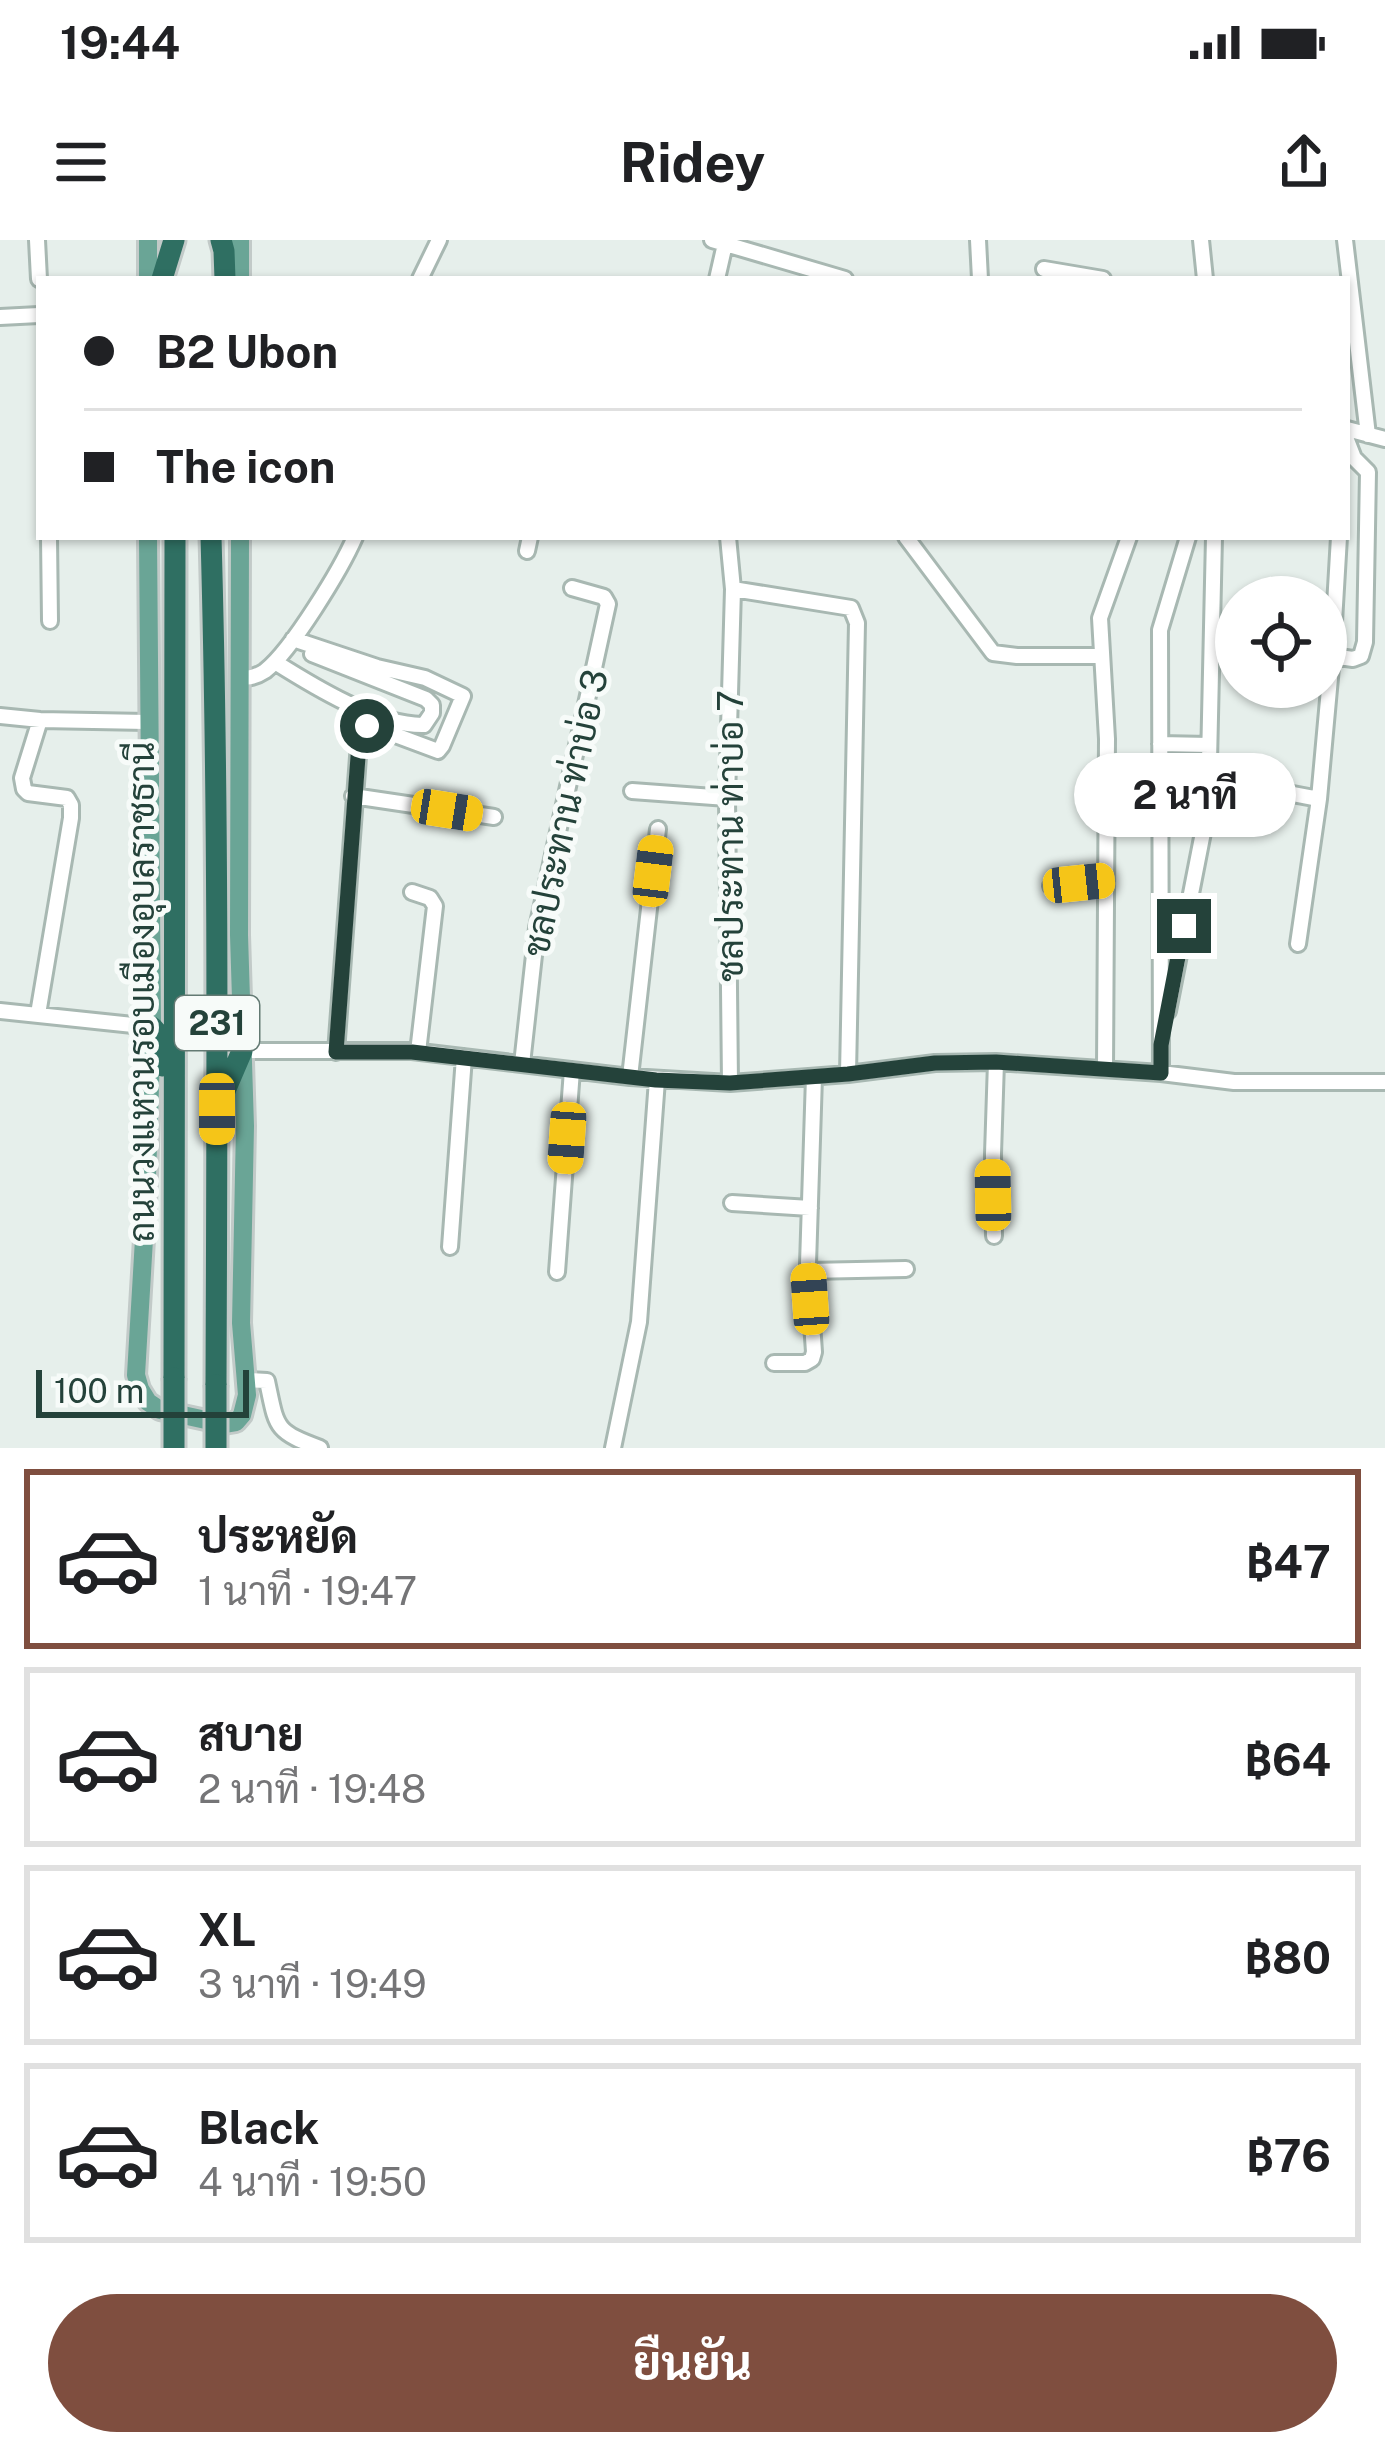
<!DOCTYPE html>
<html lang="th">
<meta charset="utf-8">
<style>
:root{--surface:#fff;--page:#f2f2f2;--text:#202124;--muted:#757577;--line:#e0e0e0;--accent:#7f4e3f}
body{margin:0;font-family:"Public Sans",Sarabun,sans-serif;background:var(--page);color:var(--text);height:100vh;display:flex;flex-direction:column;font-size:45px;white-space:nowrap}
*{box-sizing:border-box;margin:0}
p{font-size:39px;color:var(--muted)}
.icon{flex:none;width:66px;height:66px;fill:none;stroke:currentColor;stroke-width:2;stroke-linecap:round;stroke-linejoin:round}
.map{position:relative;height:1208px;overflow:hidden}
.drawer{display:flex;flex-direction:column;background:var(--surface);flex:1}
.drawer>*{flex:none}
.banner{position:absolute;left:36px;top:36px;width:1314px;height:264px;border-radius:0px;box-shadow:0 3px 9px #0004;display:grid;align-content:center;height:264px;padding:0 48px;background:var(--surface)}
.buttons{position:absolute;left:1215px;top:336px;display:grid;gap:24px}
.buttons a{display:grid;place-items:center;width:132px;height:132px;border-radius:50%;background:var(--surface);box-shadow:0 3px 9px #0004;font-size:60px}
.scale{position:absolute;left:36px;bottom:30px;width:213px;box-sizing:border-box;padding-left:12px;border:6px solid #24423a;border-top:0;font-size:33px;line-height:42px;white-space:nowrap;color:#24423a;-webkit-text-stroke:9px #f7fbf9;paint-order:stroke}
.end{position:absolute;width:54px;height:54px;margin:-27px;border:15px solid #24423a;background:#fff;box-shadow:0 0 0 6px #fff}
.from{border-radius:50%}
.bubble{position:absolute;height:84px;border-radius:42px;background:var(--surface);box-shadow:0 3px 9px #0004;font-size:39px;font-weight:700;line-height:84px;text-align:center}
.car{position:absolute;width:36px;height:72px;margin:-36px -18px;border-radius:15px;box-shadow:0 0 9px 3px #0007;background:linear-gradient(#f5c518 24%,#345 0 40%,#f5c518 0 76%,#345 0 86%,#f5c518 0)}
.banner b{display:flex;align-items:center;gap:42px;height:114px;font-size:45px}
.banner b+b{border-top:3px solid var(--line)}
.banner i{width:30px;height:30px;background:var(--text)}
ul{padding:21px 0 0;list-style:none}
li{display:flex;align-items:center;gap:36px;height:180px;margin:0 24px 18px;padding:0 24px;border:6px solid var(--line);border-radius:0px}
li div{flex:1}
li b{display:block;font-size:45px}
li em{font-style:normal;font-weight:700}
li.active{border-color:var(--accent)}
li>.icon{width:108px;height:108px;stroke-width:1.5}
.primary-button{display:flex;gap:24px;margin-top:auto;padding:24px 48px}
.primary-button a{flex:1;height:138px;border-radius:72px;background:var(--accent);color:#fff;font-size:48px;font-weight:700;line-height:138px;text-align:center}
.status{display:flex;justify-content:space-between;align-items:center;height:84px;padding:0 60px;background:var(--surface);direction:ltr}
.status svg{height:33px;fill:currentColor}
header{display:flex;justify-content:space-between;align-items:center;height:156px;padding:0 48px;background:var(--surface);font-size:54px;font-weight:700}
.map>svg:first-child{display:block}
</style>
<div class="status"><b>19:44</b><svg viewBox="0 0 49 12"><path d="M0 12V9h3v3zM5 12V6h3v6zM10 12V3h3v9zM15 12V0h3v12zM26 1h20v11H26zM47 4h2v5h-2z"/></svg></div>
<header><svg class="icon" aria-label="menu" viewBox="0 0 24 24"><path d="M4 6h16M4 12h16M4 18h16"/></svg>Ridey<svg class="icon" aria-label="share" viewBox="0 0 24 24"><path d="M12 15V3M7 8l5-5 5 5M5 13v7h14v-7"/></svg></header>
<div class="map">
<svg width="1385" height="1208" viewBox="0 0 1385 1208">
<rect width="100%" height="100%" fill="#e6efeb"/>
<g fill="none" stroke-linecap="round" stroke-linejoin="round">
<defs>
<path id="minor" d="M 37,0 L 39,39
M 712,0 L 845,39
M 978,0 L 980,39
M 1201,0 L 1205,39
M 1345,0 L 1368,195
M 1044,29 L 1103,39
M 420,39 L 439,0
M 717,39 L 725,4
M 0,77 L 39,75
M 1347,189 L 1385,199
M 49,297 L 50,381
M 728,297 L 733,349 L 727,558 L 730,843
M 906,297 L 993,413 L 1017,416 L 1102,416
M 1339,297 L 1332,416 L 1353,419 L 1361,416 L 1365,402 L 1368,232 L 1354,218 L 1347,200
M 527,311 L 530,297
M 733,349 L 851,368 L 857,383 L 848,834
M 293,399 L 377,427 L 425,438 L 463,456 L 442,506 L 438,511 L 371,486 L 360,490 L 336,812
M 275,422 C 313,446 378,486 424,485 L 432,473 L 432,465 L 426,459 L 312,414
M 239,438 C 249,438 256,437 265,431 C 292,410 341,329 355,297
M 0,476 L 40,480 L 147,482
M 1160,504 L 1209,505
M 1208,538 L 1319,559
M 632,551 L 727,558
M 353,556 L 494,577
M 1051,646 L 1106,640
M 412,652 L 430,658 L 435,666 L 418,812
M 1298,704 L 1319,559 L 1332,416
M 0,771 L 152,787
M 1168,771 L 1208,567 L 1214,297
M 38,774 L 71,578 L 71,565 L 67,558 L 28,553 L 24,549 L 22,538 L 40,480
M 242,811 L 412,811 L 630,837 L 730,843 L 848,834 L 935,823 L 996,822 L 1161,833 L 1234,842 L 1385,842
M 522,824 L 537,688 L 608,364 L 604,357 L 572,348
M 1105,829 L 1107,499 L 1100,378 L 1129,297
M 1161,833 L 1160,390 L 1188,297
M 630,837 L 658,589
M 732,963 L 810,968
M 994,996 L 993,914 L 996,822
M 450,1007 L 464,817
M 808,1031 L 906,1029
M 557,1032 L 572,830
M 774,1123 L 805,1123 L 812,1119 L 814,1112 L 808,1024 L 814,837
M 246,1140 L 267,1141 C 277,1188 274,1191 320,1208
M 613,1208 L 639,1082 L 657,840"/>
<path id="major" d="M 148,0 L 148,39
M 240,39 L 240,0
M 148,297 L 152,787 L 146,965 L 136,1135 L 140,1149 L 148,1162 L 160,1170 L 224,1184 L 236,1182 L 242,1175 L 247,1155 L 241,1083 L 245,886 L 239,695 L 240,297"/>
<path id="highway" d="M 221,0 L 224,11 L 225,39
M 162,39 L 174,0
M 211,297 C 219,580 217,863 216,1145
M 152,787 L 159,795 L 162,826
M 221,860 L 242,811
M 174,1138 L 175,297"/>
</defs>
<use href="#minor" stroke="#a8b8b2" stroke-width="20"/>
<use href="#major" stroke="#c2cac8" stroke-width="24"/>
<use href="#highway" stroke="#c2cac8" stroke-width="27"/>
<use href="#minor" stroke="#fff" stroke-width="14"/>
<use href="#major" stroke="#6aa596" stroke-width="18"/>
<use href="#highway" stroke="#2f6f62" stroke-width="21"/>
<defs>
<path id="highway-bridge" d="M 216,1145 L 216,1208
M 174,1208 L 174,1138"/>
</defs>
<use href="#highway-bridge" stroke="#c2cac8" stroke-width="27" stroke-linecap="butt"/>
<use href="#highway-bridge" stroke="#2f6f62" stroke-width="21"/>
</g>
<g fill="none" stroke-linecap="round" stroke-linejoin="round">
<path stroke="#24423a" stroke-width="15" d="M 367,486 L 360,490 L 336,812 L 412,812 L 656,840 L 730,843 L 848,834 L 935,823 L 996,822 L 1161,833 L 1161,805 L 1184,686"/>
</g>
<g text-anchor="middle" stroke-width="10" stroke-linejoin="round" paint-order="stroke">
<rect fill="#f7fbf9" stroke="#637a73" stroke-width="3" x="175" y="756" width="84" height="54" rx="9"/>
<g font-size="33" font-weight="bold" fill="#24423a">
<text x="217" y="795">231</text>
</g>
<g font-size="36" fill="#24423a" stroke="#f7fbf9">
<text transform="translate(565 573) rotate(-78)" y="13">ชลประทาน ท่าบ่อ 3</text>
<text transform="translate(730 596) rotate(-90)" y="13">ชลประทาน ท่าบ่อ 7</text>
<text transform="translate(141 752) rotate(-90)" y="13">ถนนวงแหวนรอบเมืองอุบลราชธานี</text>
</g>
</g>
</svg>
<div class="buttons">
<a><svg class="icon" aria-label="locate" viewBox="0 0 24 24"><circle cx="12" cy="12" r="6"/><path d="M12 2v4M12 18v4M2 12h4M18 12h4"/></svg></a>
</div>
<div class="scale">100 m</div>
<i class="end from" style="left:367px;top:486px"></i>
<i class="end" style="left:1184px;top:686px"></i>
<div class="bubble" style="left:1074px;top:513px;width:222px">2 นาที</div>
<i class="car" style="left:447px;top:570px;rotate:99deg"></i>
<i class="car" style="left:653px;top:631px;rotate:7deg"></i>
<i class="car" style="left:1079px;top:643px;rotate:84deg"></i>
<i class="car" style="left:217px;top:869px;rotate:180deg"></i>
<i class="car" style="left:567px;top:898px;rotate:184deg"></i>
<i class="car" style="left:993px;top:955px;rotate:359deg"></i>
<i class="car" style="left:810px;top:1059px;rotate:356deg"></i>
<div class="banner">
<b><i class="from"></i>B2 Ubon</b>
<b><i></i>The icon</b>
</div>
</div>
<section class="drawer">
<ul>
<li class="active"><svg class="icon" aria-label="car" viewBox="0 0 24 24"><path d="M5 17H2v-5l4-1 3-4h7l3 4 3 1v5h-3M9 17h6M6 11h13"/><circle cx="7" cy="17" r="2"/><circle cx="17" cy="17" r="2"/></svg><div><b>ประหยัด</b><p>1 นาที · 19:47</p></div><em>฿47</em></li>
<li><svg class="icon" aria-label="car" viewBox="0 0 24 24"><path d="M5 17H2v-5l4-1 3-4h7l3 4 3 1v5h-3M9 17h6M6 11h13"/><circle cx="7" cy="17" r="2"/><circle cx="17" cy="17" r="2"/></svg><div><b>สบาย</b><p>2 นาที · 19:48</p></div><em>฿64</em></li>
<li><svg class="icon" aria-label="car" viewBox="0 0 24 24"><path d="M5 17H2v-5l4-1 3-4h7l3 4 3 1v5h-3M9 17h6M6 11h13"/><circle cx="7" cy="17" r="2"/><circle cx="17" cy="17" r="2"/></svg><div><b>XL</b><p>3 นาที · 19:49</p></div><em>฿80</em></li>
<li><svg class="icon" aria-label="car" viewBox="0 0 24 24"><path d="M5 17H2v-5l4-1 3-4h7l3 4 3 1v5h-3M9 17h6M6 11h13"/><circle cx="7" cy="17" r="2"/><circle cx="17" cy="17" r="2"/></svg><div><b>Black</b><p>4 นาที · 19:50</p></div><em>฿76</em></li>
</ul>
<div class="primary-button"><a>ยืนยัน</a></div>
</section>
